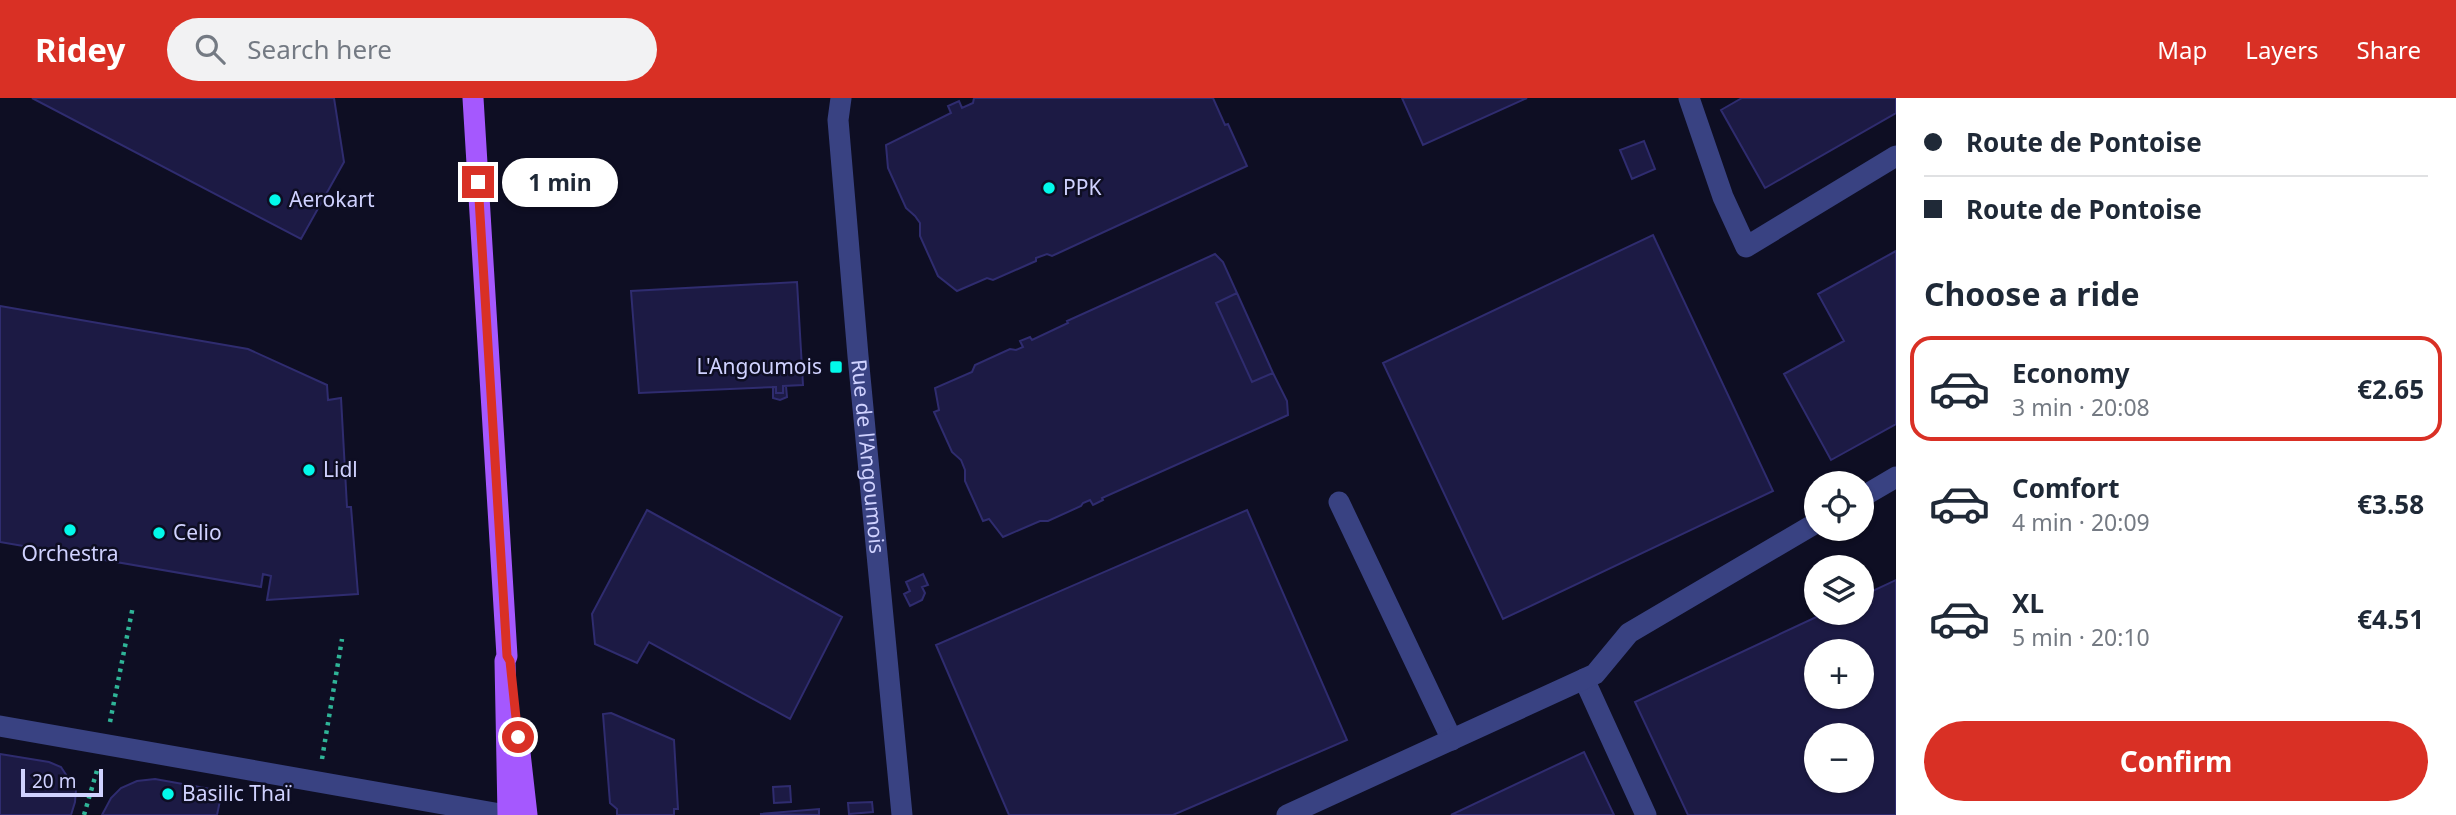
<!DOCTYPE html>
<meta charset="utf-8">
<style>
:root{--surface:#fff;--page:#f2f2f3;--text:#1f2937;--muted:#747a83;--line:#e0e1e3;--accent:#d93025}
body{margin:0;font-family:"Noto Sans",sans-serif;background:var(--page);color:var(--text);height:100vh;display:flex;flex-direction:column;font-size:26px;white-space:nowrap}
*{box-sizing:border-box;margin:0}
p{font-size:23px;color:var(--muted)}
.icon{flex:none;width:38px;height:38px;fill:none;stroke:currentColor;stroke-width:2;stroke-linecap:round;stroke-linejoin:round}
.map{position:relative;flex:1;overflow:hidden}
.sheet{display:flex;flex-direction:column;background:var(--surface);width:560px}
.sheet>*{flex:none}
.guide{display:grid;align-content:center;height:154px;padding:0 28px;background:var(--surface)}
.fabs{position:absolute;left:1804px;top:373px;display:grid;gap:14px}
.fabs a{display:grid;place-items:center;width:70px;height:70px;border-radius:50%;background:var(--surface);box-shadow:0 2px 5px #0004;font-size:35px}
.scale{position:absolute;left:21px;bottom:18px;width:82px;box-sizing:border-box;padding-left:7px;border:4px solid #d0d2ff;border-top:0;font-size:19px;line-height:24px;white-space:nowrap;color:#d0d2ff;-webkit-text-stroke:5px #0e0e23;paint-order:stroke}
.end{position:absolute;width:32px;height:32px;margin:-16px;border:9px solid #d93025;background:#fff;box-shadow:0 0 0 4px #fff}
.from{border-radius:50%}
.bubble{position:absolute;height:49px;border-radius:24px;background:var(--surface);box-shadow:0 2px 5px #0004;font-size:23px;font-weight:700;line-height:49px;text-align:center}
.guide b{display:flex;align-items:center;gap:24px;height:66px;font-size:26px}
.guide b+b{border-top:2px solid var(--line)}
.guide i{width:18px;height:18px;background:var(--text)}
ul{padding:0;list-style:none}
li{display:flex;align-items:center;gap:21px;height:105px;margin:0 14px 10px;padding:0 14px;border:4px solid transparent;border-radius:21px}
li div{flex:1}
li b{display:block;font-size:26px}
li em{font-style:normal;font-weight:700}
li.selected{border-color:var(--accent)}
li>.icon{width:63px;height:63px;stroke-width:1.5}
h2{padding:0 28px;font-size:32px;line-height:84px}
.action{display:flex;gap:14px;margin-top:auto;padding:14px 28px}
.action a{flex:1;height:80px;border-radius:42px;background:var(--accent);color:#fff;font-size:28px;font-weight:700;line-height:80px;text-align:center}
header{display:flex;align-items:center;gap:42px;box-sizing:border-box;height:98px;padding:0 35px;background:var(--accent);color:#fff}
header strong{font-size:33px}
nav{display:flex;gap:38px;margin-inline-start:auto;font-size:24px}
.search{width:490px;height:63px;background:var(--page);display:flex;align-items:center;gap:18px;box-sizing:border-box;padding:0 24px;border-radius:38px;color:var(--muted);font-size:26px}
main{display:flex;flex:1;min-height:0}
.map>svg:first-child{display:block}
</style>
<header>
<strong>Ridey</strong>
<div class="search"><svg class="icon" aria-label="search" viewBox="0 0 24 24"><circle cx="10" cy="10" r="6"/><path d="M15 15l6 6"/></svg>Search here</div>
<nav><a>Map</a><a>Layers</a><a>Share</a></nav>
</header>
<main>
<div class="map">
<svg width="1896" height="717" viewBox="0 0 1896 717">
<rect width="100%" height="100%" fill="#0e0e23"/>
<path fill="#1c1a44" stroke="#2f2c6f" stroke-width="2" fill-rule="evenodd" d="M 32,0 L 334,0 L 344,64 L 301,141 Z
M 974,0 L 1213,0 L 1225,27 L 1228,26 L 1247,68 L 1052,158 L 1047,156 L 1036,160 L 1036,163 L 993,182 L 987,180 L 957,193 L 938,178 L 920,138 L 920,125 L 915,118 L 906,110 L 888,70 L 886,47 L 951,15 L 948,8 L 959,3 L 962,10 L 973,5 Z
M 1402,0 L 1527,0 L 1423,47 Z
M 1742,0 L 1896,0 L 1896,15 L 1765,90 L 1721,12 Z
M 1644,43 L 1655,71 L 1632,81 L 1620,52 Z
M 1653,137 L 1773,393 L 1503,521 L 1383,265 Z
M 1896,153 L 1896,326 L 1831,362 L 1784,276 L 1844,243 L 1818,196 Z
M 1215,156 L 1223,164 L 1237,195 L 1216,205 L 1252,284 L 1273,275 L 1287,303 L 1288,317 L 1102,400 L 1103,402 L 1093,407 L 1090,402 L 1083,405 L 1081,408 L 1048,423 L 1040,423 L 1003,439 L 989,421 L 983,423 L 965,383 L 965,372 L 961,362 L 952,354 L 934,314 L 939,312 L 935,290 L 972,274 L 975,267 L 1010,251 L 1016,252 L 1023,249 L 1020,243 L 1030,239 L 1032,242 L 1068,225 L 1067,223 Z
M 797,184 L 803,287 L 783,288 L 783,295 L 776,295 L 776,289 L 639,295 L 631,193 Z
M 1237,195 L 1273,275 L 1252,284 L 1216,205 Z
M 0,208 L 248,251 L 327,287 L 328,302 L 341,300 L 347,409 L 351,409 L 358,496 L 267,502 L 271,478 L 263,476 L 261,489 L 0,444 Z
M 783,288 L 786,288 L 787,299 L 780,302 L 773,300 L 773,289 L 776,289 L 776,295 L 783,295 Z
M 647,412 L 842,519 L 790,621 L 649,544 L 637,565 L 595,546 L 592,516 Z
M 1247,412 L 1347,642 L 1173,717 L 1009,717 L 936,547 Z
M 923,476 L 928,487 L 922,489 L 925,495 L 922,502 L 910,508 L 904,496 L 910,493 L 906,484 Z
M 1896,482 L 1896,717 L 1688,717 L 1635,604 L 1827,514 L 1862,514 L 1862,498 ZM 1816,553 L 1862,553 L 1862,598 L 1816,598 ZM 1816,637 L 1862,637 L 1862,682 L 1816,682 Z
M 611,615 L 674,642 L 678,711 L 674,711 L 674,717 L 617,717 L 617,711 L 610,705 L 603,616 Z
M 1584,654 L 1614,717 L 1451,717 Z
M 0,656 L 49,664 L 61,669 L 76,692 L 75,704 L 71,717 L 0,717 Z
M 155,681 L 222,693 L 217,717 L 102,717 L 111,700 L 121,690 L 137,683 Z
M 790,688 L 791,704 L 774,705 L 773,689 Z
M 872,704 L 873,714 L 849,716 L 848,705 Z
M 819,711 L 819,717 L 760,716 Z"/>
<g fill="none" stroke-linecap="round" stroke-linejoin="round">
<path stroke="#2fb497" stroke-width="4.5" stroke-dasharray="3.5 5" stroke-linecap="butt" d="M 110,624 L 133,508
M 322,661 L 342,541
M 84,717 L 98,669"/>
<g stroke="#394282" stroke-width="21">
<path id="s1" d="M 841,0 L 838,22 L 858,258 L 902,717"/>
<path d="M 1689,0 L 1723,99 L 1746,149 L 1896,58"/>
<path d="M 1862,399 L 1896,379"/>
<path d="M 1339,404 L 1452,642"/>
<path d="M 1584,581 L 1646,717"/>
<path d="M 0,628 L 506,717"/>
<path d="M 1287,717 L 1595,576 L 1629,535 L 1816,425"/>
</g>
<path stroke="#a558fe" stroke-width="21" d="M 473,0 L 507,558 L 505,563 L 508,717
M 519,646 L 527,717"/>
</g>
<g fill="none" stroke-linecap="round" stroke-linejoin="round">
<path stroke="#d93025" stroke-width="9" d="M 478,84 L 507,558 L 510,563 L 518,639"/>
</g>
<g fill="#02f9ea" stroke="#0e0e23" stroke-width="2.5">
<circle cx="1049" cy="90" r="7"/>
<circle cx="275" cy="102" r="7"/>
<rect x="829" y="262" width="14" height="14" rx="3.5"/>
<circle cx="309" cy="372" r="7"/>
<circle cx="70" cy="432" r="7"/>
<circle cx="159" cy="435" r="7"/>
<circle cx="168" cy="696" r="7"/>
</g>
<g text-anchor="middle" stroke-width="5" stroke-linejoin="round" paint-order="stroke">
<g font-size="21" fill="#d0d2ff" stroke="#0e0e23" text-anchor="start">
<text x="1063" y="97">PPK</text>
<text x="289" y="109">Aerokart</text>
<text x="822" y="276" text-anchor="end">L'Angoumois</text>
<text x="323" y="379">Lidl</text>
<text x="173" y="442">Celio</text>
<text x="70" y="463" text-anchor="middle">Orchestra</text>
<text x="182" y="703">Basilic Thaï</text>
</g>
<g font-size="21" fill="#d0d2ff" stroke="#0e0e23">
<text dy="7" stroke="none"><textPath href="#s1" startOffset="360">Rue de l'Angoumois</textPath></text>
</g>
</g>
</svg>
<div class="fabs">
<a><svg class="icon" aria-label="locate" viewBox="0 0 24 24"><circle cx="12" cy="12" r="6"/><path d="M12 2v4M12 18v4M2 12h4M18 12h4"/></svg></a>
<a><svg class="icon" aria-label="layers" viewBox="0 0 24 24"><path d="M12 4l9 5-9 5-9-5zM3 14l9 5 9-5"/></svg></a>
<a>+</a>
<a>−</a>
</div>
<div class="scale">20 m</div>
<i class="end from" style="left:518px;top:639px"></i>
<i class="end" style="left:478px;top:84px"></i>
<div class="bubble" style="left:502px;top:60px;width:116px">1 min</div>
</div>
<section class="sheet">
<div class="guide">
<b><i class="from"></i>Route de Pontoise</b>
<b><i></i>Route de Pontoise</b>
</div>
<h2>Choose a ride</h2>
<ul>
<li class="selected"><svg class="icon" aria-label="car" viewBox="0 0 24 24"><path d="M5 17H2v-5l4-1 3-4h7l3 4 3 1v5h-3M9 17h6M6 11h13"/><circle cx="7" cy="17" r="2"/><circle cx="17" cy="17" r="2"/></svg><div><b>Economy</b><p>3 min · 20:08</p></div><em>€2.65</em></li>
<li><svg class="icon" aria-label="car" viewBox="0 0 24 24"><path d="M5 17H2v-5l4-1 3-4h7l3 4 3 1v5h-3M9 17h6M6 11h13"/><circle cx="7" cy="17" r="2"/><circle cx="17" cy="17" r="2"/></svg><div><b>Comfort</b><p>4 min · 20:09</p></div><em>€3.58</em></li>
<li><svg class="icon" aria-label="car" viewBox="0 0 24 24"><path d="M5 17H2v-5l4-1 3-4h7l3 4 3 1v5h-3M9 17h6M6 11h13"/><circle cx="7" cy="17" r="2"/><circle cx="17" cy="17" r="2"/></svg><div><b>XL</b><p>5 min · 20:10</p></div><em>€4.51</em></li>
</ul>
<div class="action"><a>Confirm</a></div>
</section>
</main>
